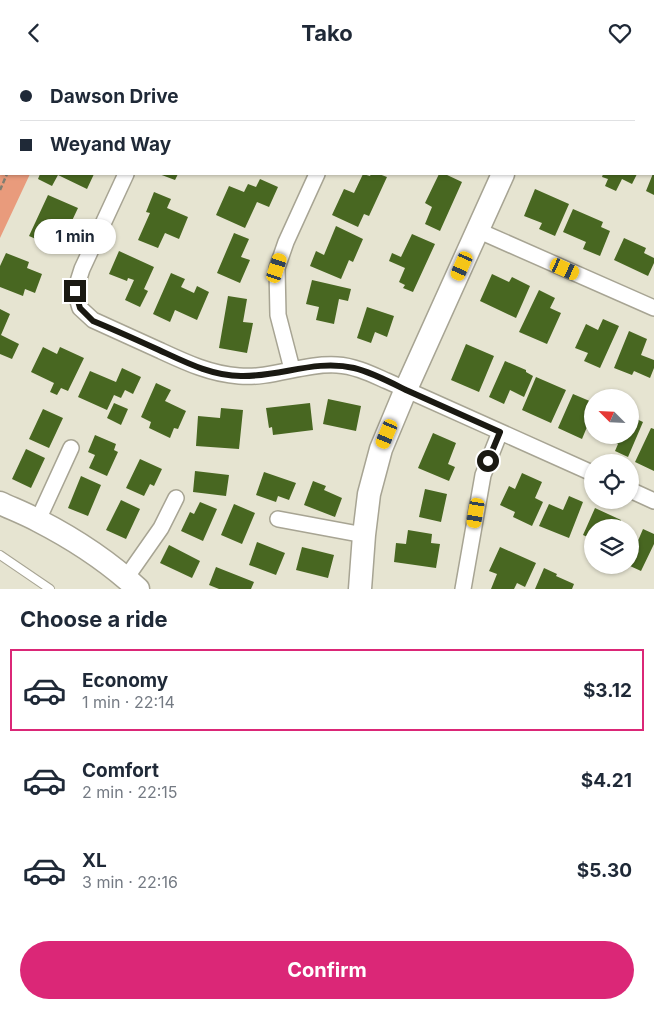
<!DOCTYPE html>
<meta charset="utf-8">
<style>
:root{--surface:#fff;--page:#f6f6f7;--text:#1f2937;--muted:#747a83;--line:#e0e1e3;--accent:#db2777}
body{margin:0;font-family:Inter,sans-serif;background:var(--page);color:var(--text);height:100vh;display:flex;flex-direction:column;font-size:19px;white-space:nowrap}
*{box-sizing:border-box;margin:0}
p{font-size:16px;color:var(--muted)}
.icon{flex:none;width:28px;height:28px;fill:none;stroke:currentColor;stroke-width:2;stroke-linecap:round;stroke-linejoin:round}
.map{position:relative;height:524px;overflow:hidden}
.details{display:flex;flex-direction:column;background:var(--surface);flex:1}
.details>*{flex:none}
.guide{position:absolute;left:0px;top:0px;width:655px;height:110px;box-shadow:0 1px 4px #0004;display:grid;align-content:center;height:110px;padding:0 20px;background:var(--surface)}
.needle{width:32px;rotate:294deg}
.tools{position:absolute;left:584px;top:324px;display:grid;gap:10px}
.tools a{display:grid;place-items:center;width:55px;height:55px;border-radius:50%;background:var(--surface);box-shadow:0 1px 4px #0004;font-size:25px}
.end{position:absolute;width:22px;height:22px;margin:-11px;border:6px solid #1a1912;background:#fff;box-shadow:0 0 0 2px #fff}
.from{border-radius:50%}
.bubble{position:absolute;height:35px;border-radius:18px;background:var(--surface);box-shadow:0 1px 4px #0004;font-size:16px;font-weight:700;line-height:35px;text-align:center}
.car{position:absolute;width:15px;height:30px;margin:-15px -8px;border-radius:6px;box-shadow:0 0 4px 1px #0007;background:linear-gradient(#f5c518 24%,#345 0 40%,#f5c518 0 76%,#345 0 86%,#f5c518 0)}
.guide b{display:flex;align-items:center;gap:18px;height:48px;font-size:19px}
.guide b+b{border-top:1px solid var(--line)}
.guide i{width:12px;height:12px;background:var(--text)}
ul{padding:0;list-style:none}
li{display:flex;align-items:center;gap:15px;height:82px;margin:0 10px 8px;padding:0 10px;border:2px solid transparent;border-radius:0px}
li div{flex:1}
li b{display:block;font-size:19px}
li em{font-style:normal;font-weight:700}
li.on{border-color:var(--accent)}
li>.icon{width:45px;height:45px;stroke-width:1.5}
h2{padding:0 20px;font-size:22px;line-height:60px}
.action{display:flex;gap:10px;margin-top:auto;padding:10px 20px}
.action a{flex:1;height:58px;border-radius:30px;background:var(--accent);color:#fff;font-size:20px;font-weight:700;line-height:58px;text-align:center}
header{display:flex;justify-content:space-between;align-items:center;height:65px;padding:0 20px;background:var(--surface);font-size:22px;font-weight:700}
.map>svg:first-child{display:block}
</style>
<header><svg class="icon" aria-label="back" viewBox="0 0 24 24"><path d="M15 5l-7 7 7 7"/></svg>Tako<svg class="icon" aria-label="heart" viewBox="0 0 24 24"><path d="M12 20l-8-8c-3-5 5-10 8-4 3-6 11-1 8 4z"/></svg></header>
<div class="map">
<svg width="654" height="524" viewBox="0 0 654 524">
<rect width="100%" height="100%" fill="#e6e4d1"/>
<path fill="#e99b7c" d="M 1,71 L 1,109 L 30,109 L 0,173 L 0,74 Z"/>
<path fill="#486721" d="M 654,106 L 654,130 L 646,126 Z
M 40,109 L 94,109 L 87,124 L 58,110 L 52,121 L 38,114 Z
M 159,109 L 178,109 L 175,115 Z
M 363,109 L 370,111 L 371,109 L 379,109 L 387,112 L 369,151 L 364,149 L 358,162 L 332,150 L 344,124 L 354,128 Z
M 439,109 L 445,109 L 462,117 L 440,166 L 425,159 L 432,142 L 425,138 Z
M 603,109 L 637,109 L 632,119 L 622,114 L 616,126 L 605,121 L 608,114 L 602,112 Z
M 260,114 L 278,122 L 269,142 L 257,137 L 245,163 L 216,150 L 229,121 L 244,127 L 248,119 L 256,122 Z
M 535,124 L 569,139 L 555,171 L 539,164 L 542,158 L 524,151 Z
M 154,127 L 171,134 L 167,143 L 188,152 L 179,174 L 165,168 L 158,183 L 138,175 L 150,148 L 146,147 Z
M 48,130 L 78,143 L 70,160 L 63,157 L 52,181 L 29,171 Z
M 573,144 L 603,157 L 601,162 L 610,166 L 600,191 L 583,184 L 586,177 L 563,167 Z
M 336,161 L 363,174 L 353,197 L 349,195 L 341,214 L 310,201 L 316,186 L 324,190 Z
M 234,168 L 249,174 L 241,192 L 250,195 L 240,218 L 217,208 Z
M 412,169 L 435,179 L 413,227 L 403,223 L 405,220 L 399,217 L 405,203 L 389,196 L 392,188 L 401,192 Z
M 624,173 L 646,183 L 644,188 L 654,193 L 654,198 L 648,211 L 614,195 Z
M 119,186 L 154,202 L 144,224 L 148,226 L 140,242 L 125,235 L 134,215 L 128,213 L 127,216 L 109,209 Z
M 6,188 L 29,197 L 27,203 L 42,209 L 35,228 L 25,224 L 23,231 L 0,222 L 0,201 Z
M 171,208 L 185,214 L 181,222 L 194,228 L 197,221 L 209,227 L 197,255 L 175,245 L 170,257 L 153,249 Z
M 492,209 L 509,217 L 512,212 L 530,221 L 516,253 L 480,236 Z
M 312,215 L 351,224 L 348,236 L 339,234 L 334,259 L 316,255 L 319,242 L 306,239 Z
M 539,225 L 555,233 L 550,243 L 561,248 L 547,279 L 519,267 Z
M 228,231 L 247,234 L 243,257 L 253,258 L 247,288 L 219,283 Z
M 367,242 L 394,251 L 387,272 L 375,267 L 371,278 L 357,273 Z
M 0,244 L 10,249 L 1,270 L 19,279 L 12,294 L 0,289 Z
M 603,254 L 619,261 L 600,303 L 584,296 L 588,288 L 575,283 L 586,259 L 598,265 Z
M 629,266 L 647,274 L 641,290 L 654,295 L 654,303 L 650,313 L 634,306 L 632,310 L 614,303 Z
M 466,279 L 494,291 L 479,327 L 451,315 Z
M 43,282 L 57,289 L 60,282 L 84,293 L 68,326 L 61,323 L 57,330 L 50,327 L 54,318 L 31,307 Z
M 505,296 L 526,305 L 526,307 L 533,311 L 524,332 L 510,325 L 504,339 L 489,332 Z
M 122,303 L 141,312 L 133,329 L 125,325 L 121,333 L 114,330 L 107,345 L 78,332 L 90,306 L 116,317 Z
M 536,312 L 566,325 L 551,358 L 522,345 Z
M 156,318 L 171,325 L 165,336 L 186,346 L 178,364 L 174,363 L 170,373 L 149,363 L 151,357 L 141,352 Z
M 573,329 L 592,337 L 592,365 L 587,362 L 582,374 L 558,363 Z
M 328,334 L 361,341 L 356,366 L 323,359 Z
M 114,338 L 128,344 L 121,360 L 107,353 Z
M 310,338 L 313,365 L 273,370 L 272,362 L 269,363 L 266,343 Z
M 221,343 L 243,345 L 239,384 L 196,381 L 198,351 L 220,353 Z
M 43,344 L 63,353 L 49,383 L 29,374 Z
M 630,351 L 643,357 L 628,392 L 615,386 L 618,379 L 605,373 L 606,370 L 630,370 Z
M 651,363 L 654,364 L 654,406 L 635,397 Z
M 433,368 L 456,378 L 448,399 L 455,402 L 449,416 L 418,403 Z
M 95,370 L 116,379 L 114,385 L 118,387 L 107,411 L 89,403 L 95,390 L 88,387 Z
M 26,384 L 45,393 L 31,423 L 12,414 Z
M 140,394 L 162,404 L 154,421 L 150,419 L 144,431 L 126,423 Z
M 195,406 L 229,410 L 226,431 L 193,427 Z
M 264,407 L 296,418 L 289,435 L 278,431 L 276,437 L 256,430 Z
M 522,408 L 542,417 L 535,433 L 543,437 L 532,461 L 513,452 L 515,447 L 500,440 L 509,421 L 515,424 Z
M 81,411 L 101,420 L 88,451 L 68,443 Z
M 313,416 L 326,421 L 324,425 L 342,433 L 335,452 L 304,440 Z
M 425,424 L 447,429 L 441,457 L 419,452 Z
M 569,431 L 583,437 L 569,473 L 539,461 L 549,439 L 563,445 Z
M 121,435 L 140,444 L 126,474 L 106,465 Z
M 200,437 L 217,444 L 203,476 L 181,466 L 190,447 L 194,449 Z
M 234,439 L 255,448 L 242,479 L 221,470 Z
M 595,443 L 621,455 L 618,462 L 592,462 L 592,474 L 583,470 Z
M 643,464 L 654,469 L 654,479 L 641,506 L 630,501 L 630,475 L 637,478 Z
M 408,465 L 432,469 L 431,478 L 440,479 L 436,503 L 394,497 L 396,478 L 406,479 Z
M 257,477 L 285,488 L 276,510 L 249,500 Z
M 169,480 L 200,496 L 192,513 L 160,498 Z
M 302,482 L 334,490 L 328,513 L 296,505 Z
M 500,482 L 536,498 L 525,522 L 517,518 L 514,524 L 491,524 L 497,509 L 489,506 Z
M 216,502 L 254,517 L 251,524 L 219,524 L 209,520 Z
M 544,503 L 557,509 L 556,511 L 574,519 L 572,524 L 535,524 Z"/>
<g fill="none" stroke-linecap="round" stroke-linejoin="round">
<defs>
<path id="lane" d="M 0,490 L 50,524"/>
<path id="street" d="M 175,1 L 176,0
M 365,1 L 366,0
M 126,109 L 82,204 L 75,226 L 80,243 L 93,255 C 115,265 137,275 159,285 C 185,297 210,309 239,311 C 272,314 303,298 337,300 C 355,301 371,309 387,316 L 592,408
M 477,165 L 654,243
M 292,304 L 278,250 L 277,203 L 286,177 L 317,109
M 630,425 L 654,436
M 278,454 L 364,470
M 38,455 L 71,383
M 126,513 L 161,463 L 176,433
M 463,524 L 483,410 L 500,367"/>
<path id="secondary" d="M 551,1 L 552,0
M 0,438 C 13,444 26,449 39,456 C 74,474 109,497 138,524
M 360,524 L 364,470 L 369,429 L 381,384 L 406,324 L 503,109"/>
</defs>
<use href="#lane" stroke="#a7a493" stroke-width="10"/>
<use href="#street" stroke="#a7a493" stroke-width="18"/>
<use href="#secondary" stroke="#a7a493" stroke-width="25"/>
<path stroke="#807e71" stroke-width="2.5" stroke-dasharray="5 2.5" stroke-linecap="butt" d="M 68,1 L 69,0
M 0,125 L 7,109"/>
<use href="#lane" stroke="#fff" stroke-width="8"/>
<use href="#street" stroke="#fff" stroke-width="15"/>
<use href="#secondary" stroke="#fff" stroke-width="22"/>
</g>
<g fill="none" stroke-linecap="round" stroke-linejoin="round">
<path stroke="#1a1912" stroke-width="6" d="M 75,226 L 80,243 L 93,256 C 115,265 137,275 159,285 C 185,297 212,311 241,311 C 280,312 315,294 354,303 C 371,307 390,317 406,325 C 438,339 469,353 500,367 L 488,396"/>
</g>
</svg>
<div class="tools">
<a><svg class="needle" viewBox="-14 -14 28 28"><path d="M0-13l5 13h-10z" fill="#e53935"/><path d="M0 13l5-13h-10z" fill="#747a83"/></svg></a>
<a><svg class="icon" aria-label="locate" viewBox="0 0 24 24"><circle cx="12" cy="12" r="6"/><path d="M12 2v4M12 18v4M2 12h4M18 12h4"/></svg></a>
<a><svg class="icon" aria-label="layers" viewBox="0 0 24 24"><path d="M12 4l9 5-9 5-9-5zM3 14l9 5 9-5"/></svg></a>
</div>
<i class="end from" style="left:488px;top:396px"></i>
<i class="end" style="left:75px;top:226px"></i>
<div class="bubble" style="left:34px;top:154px;width:82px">1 min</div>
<i class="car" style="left:462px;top:201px;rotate:204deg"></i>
<i class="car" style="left:277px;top:203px;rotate:18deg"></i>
<i class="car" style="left:565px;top:204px;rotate:114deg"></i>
<i class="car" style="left:387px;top:369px;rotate:203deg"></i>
<i class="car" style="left:476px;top:448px;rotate:190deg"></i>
<div class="guide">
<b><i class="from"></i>Dawson Drive</b>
<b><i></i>Weyand Way</b>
</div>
</div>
<section class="details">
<h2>Choose a ride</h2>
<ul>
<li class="on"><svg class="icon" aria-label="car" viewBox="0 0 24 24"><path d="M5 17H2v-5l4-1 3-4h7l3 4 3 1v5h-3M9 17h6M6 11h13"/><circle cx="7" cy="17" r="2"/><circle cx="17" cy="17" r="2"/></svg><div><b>Economy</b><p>1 min · 22:14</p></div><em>$3.12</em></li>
<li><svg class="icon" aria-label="car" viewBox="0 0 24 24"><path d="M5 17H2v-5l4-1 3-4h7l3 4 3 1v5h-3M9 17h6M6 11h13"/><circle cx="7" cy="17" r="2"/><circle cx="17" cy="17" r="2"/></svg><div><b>Comfort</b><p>2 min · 22:15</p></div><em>$4.21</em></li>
<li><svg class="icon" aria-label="car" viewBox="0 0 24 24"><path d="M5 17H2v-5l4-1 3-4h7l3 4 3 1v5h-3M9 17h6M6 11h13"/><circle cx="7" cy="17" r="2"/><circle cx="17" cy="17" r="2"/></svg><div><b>XL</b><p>3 min · 22:16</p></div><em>$5.30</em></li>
</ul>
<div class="action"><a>Confirm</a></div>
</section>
